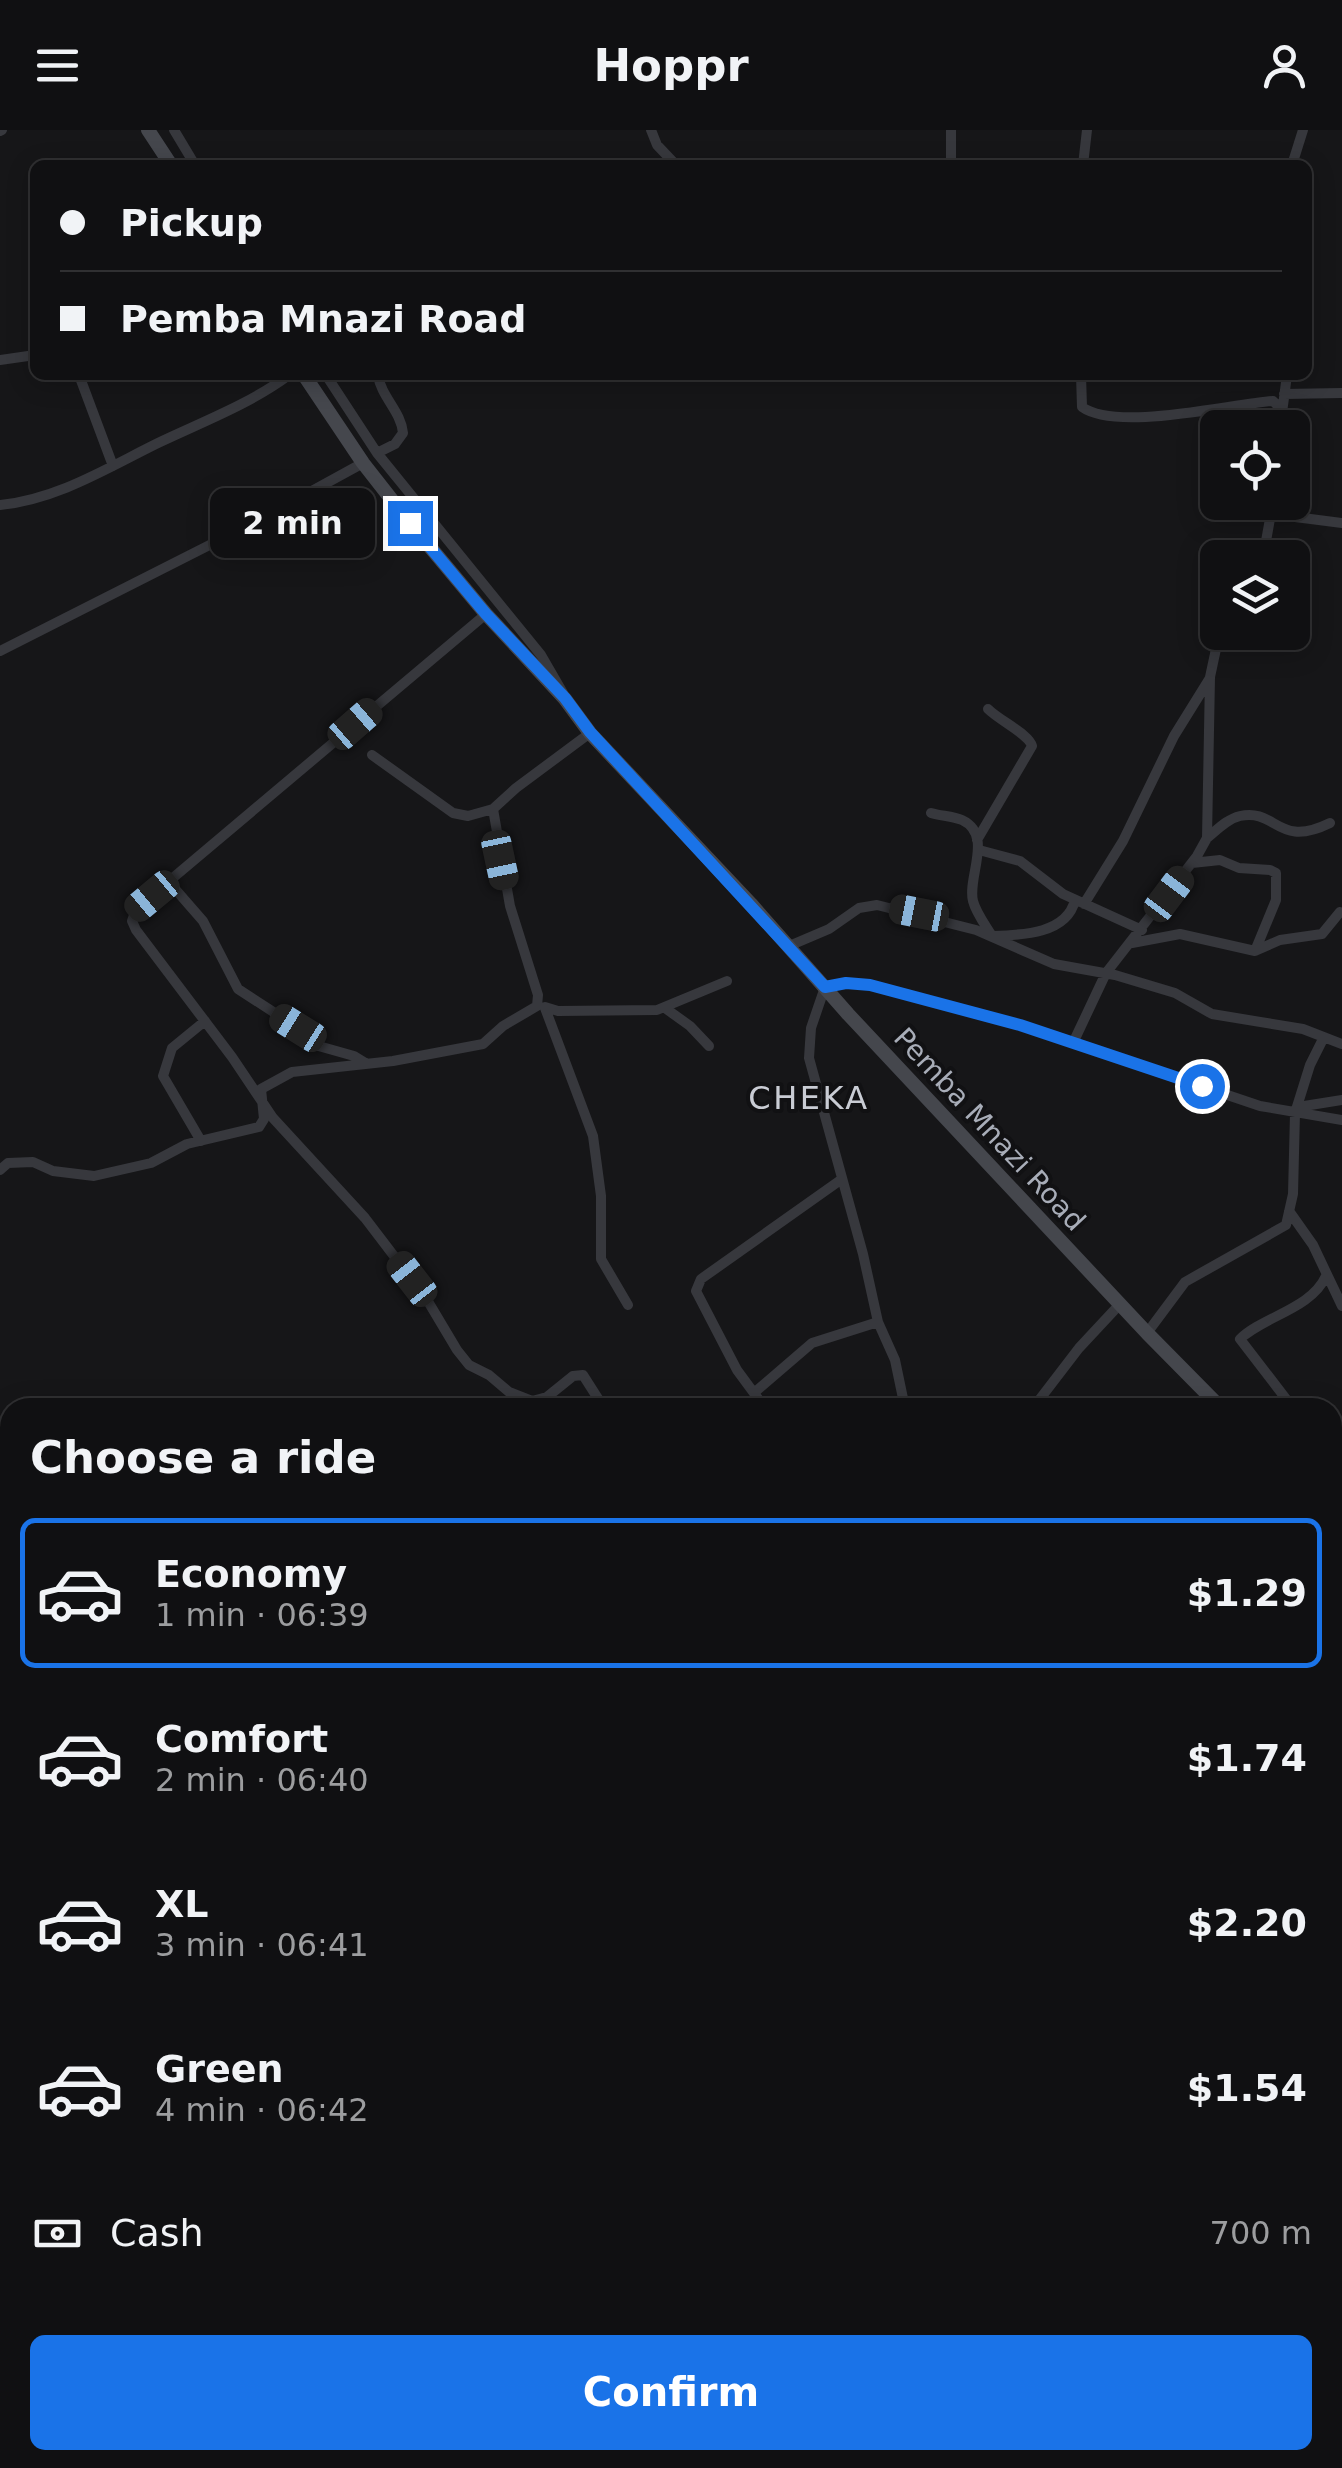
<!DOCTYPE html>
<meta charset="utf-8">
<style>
:root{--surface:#101012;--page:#1e1e20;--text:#f1f3f6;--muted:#9c9d9f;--line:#303032;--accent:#1a73e8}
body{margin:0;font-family:"DejaVu Sans",sans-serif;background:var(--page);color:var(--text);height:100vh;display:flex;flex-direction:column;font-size:38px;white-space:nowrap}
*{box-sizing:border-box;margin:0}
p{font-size:32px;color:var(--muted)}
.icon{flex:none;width:55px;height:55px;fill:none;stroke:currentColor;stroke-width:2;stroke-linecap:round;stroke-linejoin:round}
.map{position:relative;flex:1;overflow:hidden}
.sheet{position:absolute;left:0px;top:1268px;width:1342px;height:1072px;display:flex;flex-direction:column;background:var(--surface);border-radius:30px 30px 0 0;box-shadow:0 5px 25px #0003,0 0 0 2px var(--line)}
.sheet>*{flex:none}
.guide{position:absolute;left:30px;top:30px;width:1282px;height:220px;border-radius:15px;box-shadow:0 5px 25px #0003,0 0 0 2px var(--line);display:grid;align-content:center;height:220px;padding:0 30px;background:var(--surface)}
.buttons{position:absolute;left:1200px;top:280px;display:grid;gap:20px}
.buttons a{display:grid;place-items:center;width:110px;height:110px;border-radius:15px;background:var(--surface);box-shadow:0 5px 25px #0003,0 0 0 2px var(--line);font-size:50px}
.end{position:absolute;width:45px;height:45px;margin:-22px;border:12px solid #1a73e8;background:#fff;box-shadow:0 0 0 5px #fff}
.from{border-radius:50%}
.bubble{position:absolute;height:70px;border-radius:15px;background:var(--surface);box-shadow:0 5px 25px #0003,0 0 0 2px var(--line);font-size:32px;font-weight:800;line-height:70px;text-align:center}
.car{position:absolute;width:30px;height:60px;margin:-30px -15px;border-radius:12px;box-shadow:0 0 8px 2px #0007;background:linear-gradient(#222 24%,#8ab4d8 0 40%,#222 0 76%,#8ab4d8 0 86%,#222 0)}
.guide b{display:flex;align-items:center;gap:35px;height:95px;font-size:38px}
.guide b+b{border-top:2px solid var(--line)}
.guide i{width:25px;height:25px;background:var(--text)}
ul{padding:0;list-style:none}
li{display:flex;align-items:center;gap:30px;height:150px;margin:0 20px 15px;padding:0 10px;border:5px solid transparent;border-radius:15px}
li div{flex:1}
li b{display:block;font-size:38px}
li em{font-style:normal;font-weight:800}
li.current{border-color:var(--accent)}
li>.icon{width:90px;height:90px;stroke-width:1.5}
h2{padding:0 30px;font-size:45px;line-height:120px}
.pay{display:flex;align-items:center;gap:25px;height:110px;padding:0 30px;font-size:38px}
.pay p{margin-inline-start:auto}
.primary-button{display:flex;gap:20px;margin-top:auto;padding:20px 30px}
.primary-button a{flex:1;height:115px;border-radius:15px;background:var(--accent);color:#fff;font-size:40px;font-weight:800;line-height:115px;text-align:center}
header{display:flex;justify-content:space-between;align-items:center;height:130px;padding:0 30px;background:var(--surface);font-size:45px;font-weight:800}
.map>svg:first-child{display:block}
</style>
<header><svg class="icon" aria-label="menu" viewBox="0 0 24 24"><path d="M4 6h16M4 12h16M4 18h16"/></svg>Hoppr<svg class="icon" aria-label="person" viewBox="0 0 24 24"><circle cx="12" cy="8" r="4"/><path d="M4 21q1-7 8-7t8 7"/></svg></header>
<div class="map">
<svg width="1342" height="2338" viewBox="0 0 1342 2338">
<rect width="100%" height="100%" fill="#161618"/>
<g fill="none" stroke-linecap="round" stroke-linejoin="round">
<path stroke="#37383d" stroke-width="10" d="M 174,0 L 195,35
M 651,0 L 657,15 L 676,35
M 951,0 L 951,35
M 0,1 L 2,0
M 1083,35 L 1087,0
M 1292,35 L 1303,0
M 0,230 L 35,225
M 79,245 L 113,336
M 326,245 L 377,323 L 541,525 L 563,563
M 1081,245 L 1082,277 C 1117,302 1230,274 1273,271 L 1282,280
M 1284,264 L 1342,263
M 1280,298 L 1287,245
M 377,323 L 395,314 L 403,303 C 401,281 381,267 378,245
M 0,375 C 58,369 107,338 158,313 C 202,292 250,274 289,245
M 1272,384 L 1342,393
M 1263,428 L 1273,372
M 486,484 L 136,779 L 132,791 L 136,800 L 232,927 L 273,988 L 365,1088 L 426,1168 L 457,1220 L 469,1235 L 489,1245 L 509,1262 L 532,1271 L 547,1267 L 573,1246 L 583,1245 L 604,1278
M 0,521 L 259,390 L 363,333
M 372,625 L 453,683 L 468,686 L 493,679
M 931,683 C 941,686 953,686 962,690 C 994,705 967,747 973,771 C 976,783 986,796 992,806 C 1022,805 1067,804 1075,770
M 1207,708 C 1217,700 1227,689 1240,686 C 1277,678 1277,719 1330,693
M 977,710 L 1032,616 C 1029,604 1000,591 988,579
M 979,720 L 1020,731 L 1063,764 L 1142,800
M 1192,733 L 1220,730 L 1239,738 L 1270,740 L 1276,743 L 1276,770 L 1255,821
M 169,752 L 203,791 L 238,859 L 298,898 L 315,915 L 354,926 L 367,934
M 1084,774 L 1123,711 L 1174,606 L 1210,548
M 1132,813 L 1180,804 L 1255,821 L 1280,810 L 1322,804 L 1340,782
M 789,816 L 829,799 L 859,778 L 877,775 L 976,800 L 1054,834 L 1115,845 L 1175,863 L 1212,884 L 1303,899 L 1342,914
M 545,877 L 558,881 L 657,880 L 727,851
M 545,878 L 593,1006 L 601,1066 L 601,1129 L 628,1175
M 665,878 L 690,896 L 709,916
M 1073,913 L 1106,843 L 1197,726 L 1207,708 L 1210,547 L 1216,519 L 1223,502
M 1298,977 L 1342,970
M 201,1011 L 163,946 L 172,918 L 205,891
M 0,1040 L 8,1033 L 33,1032 L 53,1041 L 94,1046 L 151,1033 L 187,1014 L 259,997 L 264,989 L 261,959 L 292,942 L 393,931 L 483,914 L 503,896 L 537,876 L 538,865 L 510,776 L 493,679 L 516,658 L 590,603
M 1289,1081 L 1313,1115 L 1342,1176
M 1147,1203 L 1185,1152 L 1286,1095 L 1293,1064 L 1295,983 L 1310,935 L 1324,907
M 755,1262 L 812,1213 L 878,1192
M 765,1278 L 737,1240 L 696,1161 L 701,1149 L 842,1049
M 905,1278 L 895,1230 L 878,1192 L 863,1124 L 809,928 L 811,898 L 825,857 L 847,853 L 870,855 L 1020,895 L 1260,976 L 1342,990
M 1033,1278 L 1079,1218 L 1120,1174
M 1293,1278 L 1240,1209 C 1264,1186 1311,1179 1326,1146
M 0,1501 L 10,1495
M 1332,1612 L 1342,1603
M 877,2338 L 879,2330"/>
<path stroke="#45474d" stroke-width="14" d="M 148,0 L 171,35
M 304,245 L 363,333 L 410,393 L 486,484 L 565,569 L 590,603 L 751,774 L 848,884 L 1147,1203 L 1221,1278
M 1332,1382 L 1342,1391"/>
</g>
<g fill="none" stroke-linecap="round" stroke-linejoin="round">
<path stroke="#1a73e8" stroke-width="12" d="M 410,393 L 486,484 L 565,568 L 590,602 L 825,857 L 846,853 L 870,855 L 1020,895 L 1202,956"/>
</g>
<g text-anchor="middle" stroke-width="8" stroke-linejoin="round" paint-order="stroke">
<g font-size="28" fill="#a8adb8" stroke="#111113">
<text transform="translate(990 999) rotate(47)" y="10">Pemba Mnazi Road</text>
</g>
<g font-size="32" letter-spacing="2.5" fill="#c9ccd4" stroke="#111113">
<text x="809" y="979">CHEKA</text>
</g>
</g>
</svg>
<div class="buttons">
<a><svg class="icon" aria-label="locate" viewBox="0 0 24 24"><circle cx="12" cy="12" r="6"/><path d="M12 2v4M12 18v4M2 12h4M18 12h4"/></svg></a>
<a><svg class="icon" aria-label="layers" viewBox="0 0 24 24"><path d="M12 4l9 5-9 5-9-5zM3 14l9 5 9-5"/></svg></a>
</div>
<i class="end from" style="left:1202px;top:956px"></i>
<i class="end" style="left:410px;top:393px"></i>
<div class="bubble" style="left:210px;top:358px;width:165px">2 min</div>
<i class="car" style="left:355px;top:594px;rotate:49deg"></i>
<i class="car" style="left:500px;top:730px;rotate:168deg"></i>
<i class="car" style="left:1169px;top:764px;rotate:37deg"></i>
<i class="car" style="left:152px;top:766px;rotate:230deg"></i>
<i class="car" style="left:919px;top:783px;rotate:281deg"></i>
<i class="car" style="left:298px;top:898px;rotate:302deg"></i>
<i class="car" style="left:412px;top:1149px;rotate:322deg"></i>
<div class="guide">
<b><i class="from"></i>Pickup</b>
<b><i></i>Pemba Mnazi Road</b>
</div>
<section class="sheet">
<h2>Choose a ride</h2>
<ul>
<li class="current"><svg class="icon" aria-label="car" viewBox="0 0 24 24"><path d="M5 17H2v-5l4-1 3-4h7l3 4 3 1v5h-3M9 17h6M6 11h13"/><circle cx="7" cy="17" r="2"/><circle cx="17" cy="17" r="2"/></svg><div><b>Economy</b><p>1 min · 06:39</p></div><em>$1.29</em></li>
<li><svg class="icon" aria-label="car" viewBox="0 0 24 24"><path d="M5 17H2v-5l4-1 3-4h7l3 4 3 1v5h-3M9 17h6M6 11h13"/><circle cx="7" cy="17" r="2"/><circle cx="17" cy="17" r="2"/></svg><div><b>Comfort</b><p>2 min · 06:40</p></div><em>$1.74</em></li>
<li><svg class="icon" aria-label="car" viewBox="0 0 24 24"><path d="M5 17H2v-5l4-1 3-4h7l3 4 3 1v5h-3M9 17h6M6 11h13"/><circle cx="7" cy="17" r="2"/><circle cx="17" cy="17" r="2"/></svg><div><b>XL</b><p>3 min · 06:41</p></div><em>$2.20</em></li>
<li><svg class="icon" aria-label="car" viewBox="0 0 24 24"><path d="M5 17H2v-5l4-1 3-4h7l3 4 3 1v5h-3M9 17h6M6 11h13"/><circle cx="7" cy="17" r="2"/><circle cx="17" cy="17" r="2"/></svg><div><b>Green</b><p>4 min · 06:42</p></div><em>$1.54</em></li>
</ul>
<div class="pay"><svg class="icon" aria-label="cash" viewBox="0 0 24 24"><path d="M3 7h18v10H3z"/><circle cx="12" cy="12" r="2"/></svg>Cash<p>700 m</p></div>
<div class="primary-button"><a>Confirm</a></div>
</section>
</div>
